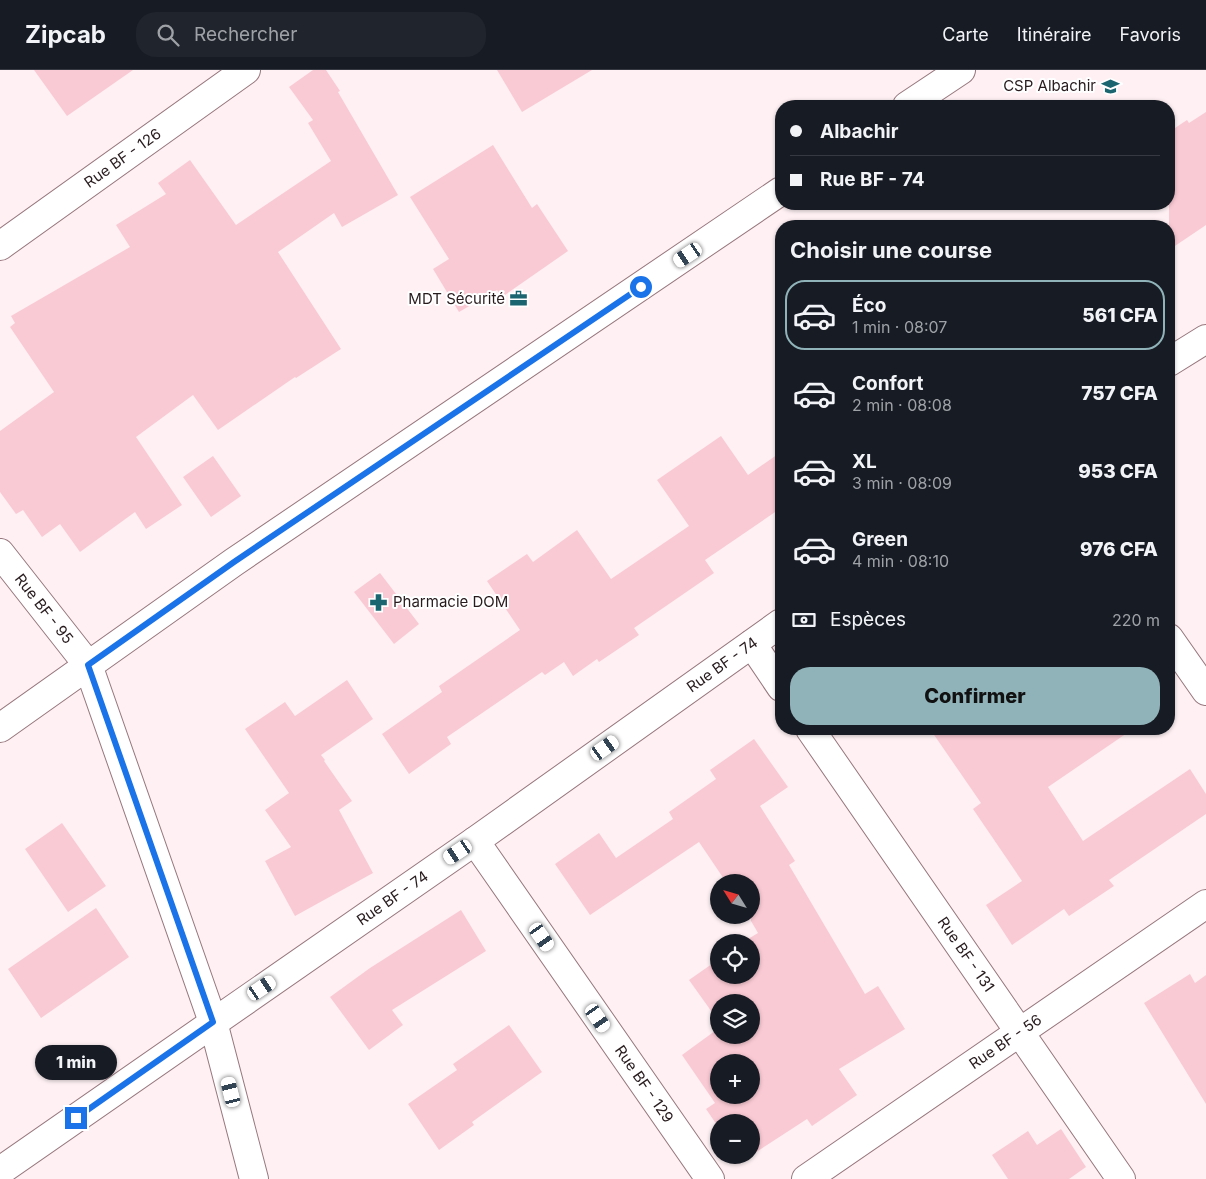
<!DOCTYPE html>
<html lang="fr">
<meta charset="utf-8">
<style>
:root{--surface:#171b24;--page:#20242c;--text:#f1f3f6;--muted:#9ea1a6;--line:#363941;--accent:#90b3ba}
body{margin:0;font-family:Inter,sans-serif;background:var(--page);color:var(--text);height:100vh;display:flex;flex-direction:column;font-size:19px;white-space:nowrap}
*{box-sizing:border-box;margin:0}
p{font-size:16px;color:var(--muted)}
.icon{flex:none;width:28px;height:28px;fill:none;stroke:currentColor;stroke-width:2;stroke-linecap:round;stroke-linejoin:round}
.map{position:relative;flex:1;overflow:hidden}
.details{position:absolute;left:775px;top:150px;width:400px;height:515px;display:flex;flex-direction:column;background:var(--surface);border-radius:20px;box-shadow:0 1px 4px #0004}
.details>*{flex:none}
.hud{position:absolute;left:775px;top:30px;width:400px;height:110px;border-radius:20px;box-shadow:0 1px 4px #0004;display:grid;align-content:center;height:110px;padding:0 15px;background:var(--surface)}
.needle{width:32px;rotate:307deg}
.buttons{position:absolute;left:710px;top:804px;display:grid;gap:10px}
.buttons a{display:grid;place-items:center;width:50px;height:50px;border-radius:50%;background:var(--surface);box-shadow:0 1px 4px #0004;font-size:25px}
.end{position:absolute;width:22px;height:22px;margin:-11px;border:6px solid #1a73e8;background:#fff;box-shadow:0 0 0 2px #fff}
.from{border-radius:50%}
.bubble{position:absolute;height:35px;border-radius:18px;background:var(--surface);box-shadow:0 1px 4px #0004;font-size:16px;font-weight:800;line-height:35px;text-align:center}
.car{position:absolute;width:15px;height:30px;margin:-15px -8px;border-radius:6px;box-shadow:0 0 4px 1px #0007;background:linear-gradient(#fff 24%,#345 0 40%,#fff 0 76%,#345 0 86%,#fff 0)}
.hud b{display:flex;align-items:center;gap:18px;height:48px;font-size:19px}
.hud b+b{border-top:1px solid var(--line)}
.hud i{width:12px;height:12px;background:var(--text)}
ul{padding:0;list-style:none}
li{display:flex;align-items:center;gap:15px;height:70px;margin:0 10px 8px;padding:0 5px;border:2px solid transparent;border-radius:20px}
li div{flex:1}
li b{display:block;font-size:19px}
li em{font-style:normal;font-weight:800}
li.on{border-color:var(--accent)}
li>.icon{width:45px;height:45px;stroke-width:1.5}
h2{padding:0 15px;font-size:22px;line-height:60px}
.pay{display:flex;align-items:center;gap:12px;height:55px;padding:0 15px;font-size:19px}
.pay p{margin-inline-start:auto}
.cta{display:flex;gap:10px;margin-top:auto;padding:10px 15px}
.cta a{flex:1;height:58px;border-radius:20px;background:var(--accent);color:#111;font-size:20px;font-weight:800;line-height:58px;text-align:center}
header{display:flex;align-items:center;gap:30px;box-sizing:border-box;height:70px;padding:0 25px;background:var(--surface);border-bottom:1px solid var(--line)}
header strong{font-size:24px}
nav{display:flex;gap:28px;margin-inline-start:auto;font-size:18px}
.search{width:350px;height:45px;background:var(--page);display:flex;align-items:center;gap:12px;box-sizing:border-box;padding:0 18px;border-radius:20px;color:var(--muted);font-size:19px}
.map>svg:first-child{display:block}
</style>
<header>
<strong>Zipcab</strong>
<div class="search"><svg class="icon" aria-label="search" viewBox="0 0 24 24"><circle cx="10" cy="10" r="6"/><path d="M15 15l6 6"/></svg>Rechercher</div>
<nav><a>Carte</a><a>Itinéraire</a><a>Favoris</a></nav>
</header>
<div class="map">
<svg width="1206" height="1109" viewBox="0 0 1206 1109">
<rect width="100%" height="100%" fill="#fef0f3"/>
<path fill="#facad4" fill-rule="evenodd" d="M 34,0 L 133,0 L 67,46 Z
M 313,0 L 326,0 L 340,21 L 338,22 L 398,125 L 342,157 L 334,143 L 278,182 L 341,279 L 296,308 L 295,307 L 218,360 L 193,325 L 136,367 L 182,435 L 146,459 L 135,442 L 80,482 L 60,454 L 42,467 L 23,440 L 16,444 L 0,422 L 0,361 L 54,322 L 10,257 L 15,253 L 11,246 L 130,177 L 116,155 L 166,124 L 158,113 L 190,90 L 236,155 L 331,91 L 308,53 L 313,50 L 289,17 Z
M 497,0 L 592,0 L 522,42 Z
M 1206,42 L 1206,155 L 1169,180 L 1169,62 L 1187,50 L 1189,53 Z
M 493,75 L 532,138 L 537,134 L 568,181 L 502,227 L 497,220 L 459,242 L 433,199 L 449,189 L 410,127 Z
M 721,366 L 748,405 L 781,382 L 781,438 L 705,490 L 714,503 L 634,558 L 639,565 L 599,592 L 597,589 L 573,606 L 564,592 L 545,605 L 542,602 L 447,667 L 451,674 L 409,704 L 382,664 L 442,622 L 439,616 L 520,560 L 487,511 L 527,484 L 533,492 L 577,460 L 611,509 L 689,456 L 657,410 Z
M 213,386 L 241,426 L 211,447 L 183,407 Z
M 380,503 L 419,554 L 394,574 L 354,522 Z
M 347,610 L 373,649 L 321,685 L 325,690 L 324,691 L 352,731 L 339,740 L 373,803 L 295,846 L 265,791 L 291,777 L 265,740 L 289,723 L 245,659 L 285,632 L 295,646 Z
M 930,659 L 1133,659 L 1048,717 L 1083,771 L 1190,699 L 1206,724 L 1206,744 L 1109,810 L 1114,816 L 1069,846 L 1064,839 L 1012,875 L 986,835 L 1022,811 L 973,739 L 981,733 Z
M 754,669 L 788,717 L 760,736 L 795,791 L 789,795 L 865,924 L 878,916 L 905,959 L 839,999 L 857,1025 L 812,1056 L 807,1049 L 741,1092 L 736,1085 L 751,1085 L 751,1052 L 719,1052 L 719,1058 L 706,1039 L 715,1033 L 682,985 L 719,958 L 719,965 L 751,965 L 751,932 L 719,932 L 719,952 L 689,910 L 719,889 L 719,905 L 751,905 L 751,872 L 743,872 L 758,863 L 751,851 L 751,812 L 726,812 L 699,772 L 590,845 L 555,794 L 599,763 L 616,788 L 673,749 L 669,742 L 716,709 L 710,700 ZM 719,992 L 751,992 L 751,1025 L 719,1025 Z
M 62,753 L 106,816 L 68,842 L 25,779 Z
M 96,838 L 129,887 L 41,948 L 8,899 Z
M 461,840 L 486,881 L 392,940 L 403,955 L 369,980 L 330,927 L 370,898 Z
M 1190,904 L 1195,913 L 1206,905 L 1206,1034 L 1144,933 Z
M 509,955 L 542,1002 L 472,1052 L 474,1055 L 439,1080 L 408,1034 L 457,1000 L 453,994 Z
M 1061,1059 L 1086,1097 L 1069,1109 L 1008,1109 L 992,1085 L 1028,1061 L 1037,1075 Z"/>
<g fill="none" stroke-linecap="round" stroke-linejoin="round">
<defs>
<g id="minor">
<path id="s1" d="M 0,176 L 246,0"/>
<path d="M 1169,292 L 1206,269"/>
<path id="s2" d="M 0,483 L 88,595 L 213,952 L 254,1109"/>
<path d="M 1169,568 L 1206,621"/>
<path d="M 752,574 L 781,617"/>
<path id="s3" d="M 810,659 L 1121,1109"/>
<path id="s4" d="M 475,771 L 710,1109"/>
<path id="s5" d="M 0,1101 L 475,771 L 781,553"/>
<path id="s6" d="M 806,1109 L 1206,834"/>
</g>
<path id="secondary" d="M 907,36 L 961,0
M 0,658 L 234,492 L 781,121"/>
</defs>
<use href="#minor" stroke="#97777e" stroke-width="30"/>
<use href="#secondary" stroke="#97777e" stroke-width="30"/>
<use href="#minor" stroke="#fff" stroke-width="28"/>
<use href="#secondary" stroke="#fff" stroke-width="28"/>
</g>
<g fill="none" stroke-linecap="round" stroke-linejoin="round">
<path stroke="#1a73e8" stroke-width="6" d="M 76,1048 L 213,952 L 88,595 L 234,492 L 641,217"/>
</g>
<defs>
<symbol id="school-bare" viewBox="-9 -9 18 18"><path d="M0-5L7-2L0 1L-7-2ZM-4 1L0 2.5L4 1V4Q0 6-4 4Z" fill="#1a6570" stroke="#fff" stroke-width="2.5" paint-order="stroke"/></symbol>
<symbol id="office-bare" viewBox="-9 -9 18 18"><path d="M-6-3h4V-5.5h4V-3h4V5H-6ZM-1-4.5V-3h2v-1.5ZM-6 0V1H6V0Z" fill="#1a6570" stroke="#fff" stroke-width="2.5" paint-order="stroke"/></symbol>
<symbol id="pharmacy-bare" viewBox="-9 -9 18 18"><path d="M-2-6h4v4h4v4h-4v4h-4v-4h-4v-4h4Z" fill="#1a6570" stroke="#fff" stroke-width="2.5" paint-order="stroke"/></symbol>
</defs>
<g fill-rule="evenodd">
<use href="#school-bare" x="1098" y="4" width="25" height="25"/>
<use href="#office-bare" x="506" y="216" width="25" height="25"/>
<use href="#pharmacy-bare" x="366" y="520" width="25" height="25"/>
</g>
<g text-anchor="middle" stroke-width="4" stroke-linejoin="round" paint-order="stroke">
<g font-size="15" fill="#281b1e" stroke="#fff" text-anchor="end">
<text x="1096" y="21">CSP Albachir</text>
<text x="505" y="234">MDT Sécurité</text>
<text x="393" y="537" text-anchor="start">Pharmacie DOM</text>
</g>
<g font-size="15" fill="#281b1e" stroke="#fff">
<text dy="5" stroke="none"><textPath href="#s1" startOffset="151">Rue BF - 126</textPath></text>
<text dy="5" stroke="none"><textPath href="#s2" startOffset="71">Rue BF - 95</textPath></text>
<text dy="5" stroke="none"><textPath href="#s5" startOffset="882">Rue BF - 74</textPath></text>
<text dy="5" stroke="none"><textPath href="#s5" startOffset="478">Rue BF - 74</textPath></text>
<text dy="5" stroke="none"><textPath href="#s3" startOffset="274">Rue BF - 131</textPath></text>
<text dy="5" stroke="none"><textPath href="#s6" startOffset="242">Rue BF - 56</textPath></text>
<text dy="5" stroke="none"><textPath href="#s4" startOffset="296">Rue BF - 129</textPath></text>
</g>
</g>
</svg>
<div class="buttons">
<a><svg class="needle" viewBox="-14 -14 28 28"><path d="M0-13l5 13h-10z" fill="#e53935"/><path d="M0 13l5-13h-10z" fill="#9ea1a6"/></svg></a>
<a><svg class="icon" aria-label="locate" viewBox="0 0 24 24"><circle cx="12" cy="12" r="6"/><path d="M12 2v4M12 18v4M2 12h4M18 12h4"/></svg></a>
<a><svg class="icon" aria-label="layers" viewBox="0 0 24 24"><path d="M12 4l9 5-9 5-9-5zM3 14l9 5 9-5"/></svg></a>
<a>+</a>
<a>−</a>
</div>
<i class="end from" style="left:641px;top:217px"></i>
<i class="end" style="left:76px;top:1048px"></i>
<div class="bubble" style="left:35px;top:975px;width:82px">1 min</div>
<i class="car" style="left:688px;top:185px;rotate:236deg"></i>
<i class="car" style="left:605px;top:678px;rotate:55deg"></i>
<i class="car" style="left:458px;top:782px;rotate:236deg"></i>
<i class="car" style="left:542px;top:867px;rotate:145deg"></i>
<i class="car" style="left:262px;top:918px;rotate:56deg"></i>
<i class="car" style="left:598px;top:948px;rotate:145deg"></i>
<i class="car" style="left:231px;top:1022px;rotate:346deg"></i>
<div class="hud">
<b><i class="from"></i>Albachir</b>
<b><i></i>Rue BF - 74</b>
</div>
<section class="details">
<h2>Choisir une course</h2>
<ul>
<li class="on"><svg class="icon" aria-label="car" viewBox="0 0 24 24"><path d="M5 17H2v-5l4-1 3-4h7l3 4 3 1v5h-3M9 17h6M6 11h13"/><circle cx="7" cy="17" r="2"/><circle cx="17" cy="17" r="2"/></svg><div><b>Éco</b><p>1 min · 08:07</p></div><em>561 CFA</em></li>
<li><svg class="icon" aria-label="car" viewBox="0 0 24 24"><path d="M5 17H2v-5l4-1 3-4h7l3 4 3 1v5h-3M9 17h6M6 11h13"/><circle cx="7" cy="17" r="2"/><circle cx="17" cy="17" r="2"/></svg><div><b>Confort</b><p>2 min · 08:08</p></div><em>757 CFA</em></li>
<li><svg class="icon" aria-label="car" viewBox="0 0 24 24"><path d="M5 17H2v-5l4-1 3-4h7l3 4 3 1v5h-3M9 17h6M6 11h13"/><circle cx="7" cy="17" r="2"/><circle cx="17" cy="17" r="2"/></svg><div><b>XL</b><p>3 min · 08:09</p></div><em>953 CFA</em></li>
<li><svg class="icon" aria-label="car" viewBox="0 0 24 24"><path d="M5 17H2v-5l4-1 3-4h7l3 4 3 1v5h-3M9 17h6M6 11h13"/><circle cx="7" cy="17" r="2"/><circle cx="17" cy="17" r="2"/></svg><div><b>Green</b><p>4 min · 08:10</p></div><em>976 CFA</em></li>
</ul>
<div class="pay"><svg class="icon" aria-label="cash" viewBox="0 0 24 24"><path d="M3 7h18v10H3z"/><circle cx="12" cy="12" r="2"/></svg>Espèces<p>220 m</p></div>
<div class="cta"><a>Confirmer</a></div>
</section>
</div>
